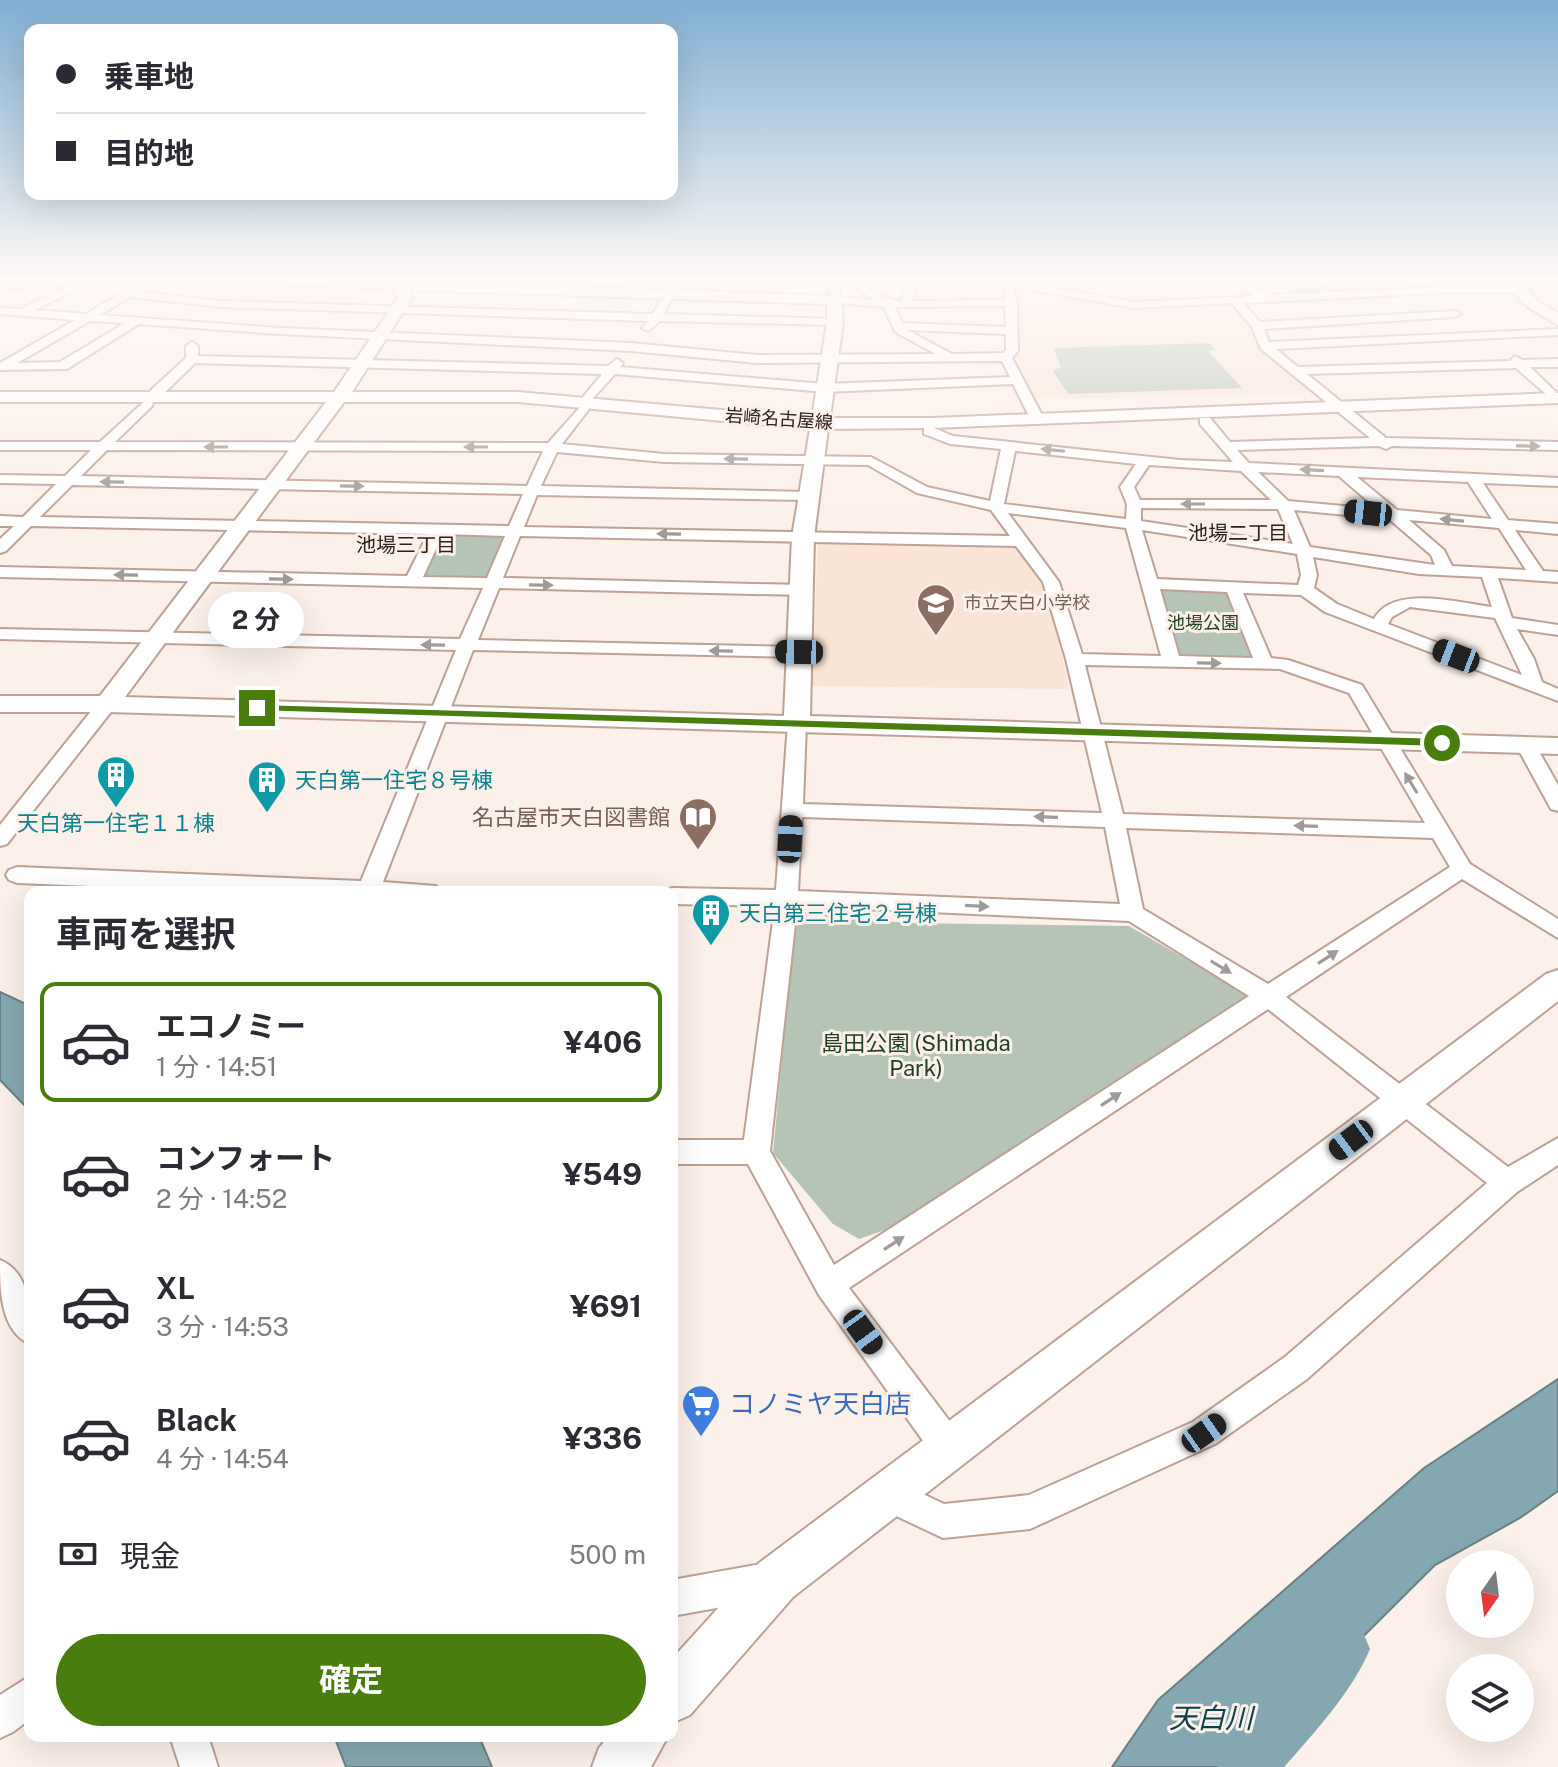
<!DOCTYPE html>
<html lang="ja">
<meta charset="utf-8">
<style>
:root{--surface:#fff;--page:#f2f2f3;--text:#2b2b33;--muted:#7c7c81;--line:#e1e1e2;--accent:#497d0e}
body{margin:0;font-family:"Public Sans","Noto Sans JP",sans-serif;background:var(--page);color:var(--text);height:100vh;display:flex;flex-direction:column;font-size:30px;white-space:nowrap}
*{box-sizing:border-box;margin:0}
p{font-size:26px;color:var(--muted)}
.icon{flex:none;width:44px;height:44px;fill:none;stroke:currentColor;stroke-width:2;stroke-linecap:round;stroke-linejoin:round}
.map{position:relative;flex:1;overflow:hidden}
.panel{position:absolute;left:24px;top:886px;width:654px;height:856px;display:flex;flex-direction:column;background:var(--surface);border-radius:16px;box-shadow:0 8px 32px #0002}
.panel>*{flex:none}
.banner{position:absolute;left:24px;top:24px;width:654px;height:176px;border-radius:16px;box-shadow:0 8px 32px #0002;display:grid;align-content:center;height:176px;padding:0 32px;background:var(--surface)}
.needle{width:52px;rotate:194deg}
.buttons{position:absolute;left:1446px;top:1550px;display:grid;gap:16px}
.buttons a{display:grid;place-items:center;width:88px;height:88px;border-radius:50%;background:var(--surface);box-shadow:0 8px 32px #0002;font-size:40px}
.end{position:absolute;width:36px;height:36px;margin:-18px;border:10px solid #497d0e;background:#fff;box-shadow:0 0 0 4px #fff}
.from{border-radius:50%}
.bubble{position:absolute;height:56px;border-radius:28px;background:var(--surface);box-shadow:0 8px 32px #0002;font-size:26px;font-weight:700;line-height:56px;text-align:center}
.car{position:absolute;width:24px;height:48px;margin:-24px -12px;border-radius:10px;box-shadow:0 0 6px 2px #0007;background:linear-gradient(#222 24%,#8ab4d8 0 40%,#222 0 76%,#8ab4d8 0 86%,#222 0)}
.banner b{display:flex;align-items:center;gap:28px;height:76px;font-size:30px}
.banner b+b{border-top:2px solid var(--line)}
.banner i{width:20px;height:20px;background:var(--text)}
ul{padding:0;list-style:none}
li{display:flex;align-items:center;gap:24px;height:120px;margin:0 16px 12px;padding:0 16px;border:4px solid transparent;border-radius:16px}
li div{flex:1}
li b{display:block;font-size:30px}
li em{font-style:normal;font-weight:700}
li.active{border-color:var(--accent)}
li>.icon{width:72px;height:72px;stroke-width:1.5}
h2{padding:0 32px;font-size:36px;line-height:96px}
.pay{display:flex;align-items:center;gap:20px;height:88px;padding:0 32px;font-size:30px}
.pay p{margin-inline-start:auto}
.action{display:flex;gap:16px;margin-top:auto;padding:16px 32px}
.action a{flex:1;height:92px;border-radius:48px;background:var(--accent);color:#fff;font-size:32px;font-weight:700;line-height:92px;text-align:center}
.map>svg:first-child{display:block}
</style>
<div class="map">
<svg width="1558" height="1767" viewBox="0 0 1558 1767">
<rect width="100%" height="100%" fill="#fcf0ea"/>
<path fill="#f9e4d6" d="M 1022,288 L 1135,307 L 1231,305 L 1252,327 L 1262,350 L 1312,391 L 1290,395 L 1033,399 L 1012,358 L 1022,352 L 1016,289 Z
M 818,541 L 1016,546 L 1048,589 L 1069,689 L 812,686 Z"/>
<path fill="#b5c4b5" d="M 1270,279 L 1317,279 L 1340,295 L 1299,297 Z
M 1209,343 L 1216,350 L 1208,351 L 1242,388 L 1068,394 L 1053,371 L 1061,367 L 1053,348 Z
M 446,533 L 509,535 L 488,579 L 419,578 L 441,534 Z
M 1159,586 L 1228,590 L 1254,657 L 1250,660 L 1174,656 Z
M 796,911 L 905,923 L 1129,926 L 1250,996 L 891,1228 L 859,1239 L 833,1224 L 773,1153 Z"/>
<path fill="#84a8b1" stroke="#6a8084" stroke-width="2" d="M 0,992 L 30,1006 L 30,1111 L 0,1080 Z
M 1558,1379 L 1558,1491 L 1520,1518 L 1435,1565 L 1232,1767 L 1112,1767 L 1158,1700 L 1424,1468 Z
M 334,1736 L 479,1736 L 492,1767 L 346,1767 Z"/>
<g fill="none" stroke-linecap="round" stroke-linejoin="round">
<path fill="#84a8b1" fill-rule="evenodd" d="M 1343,1622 L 1362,1630 L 1370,1649 C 1352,1692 1315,1732 1284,1767 L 1218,1767 L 1226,1747 L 1265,1704 L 1324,1630 Z"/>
<defs>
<path id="street" d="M 84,279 L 96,280 L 35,310 L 86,314 L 146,279 L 159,279 L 139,292 L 221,301 L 653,314 L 672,279 L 682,279 L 664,314 L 835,319 L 841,322 L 835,325 L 660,321 L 648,331 L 642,328 L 648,321 L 221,307 L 130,297 L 100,315 L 280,328 L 631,343 L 757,355 L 936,354 L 895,332 L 884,307 L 830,302 L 830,279 L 840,279 L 840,297 L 874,300 L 844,279 C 866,279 879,301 901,301 L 911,279 L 921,279 L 912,301 L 1005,300 L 1005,289 L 1009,286 L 982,279 L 1006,279 L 1134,302 L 1255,296 L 1226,279 L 1239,279 L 1270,295 L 1440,287 L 1517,287 L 1538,279 L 1553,279 L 1518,293 L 1440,293 L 1243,303 L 1260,322 L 1455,311 L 1461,314 L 1455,317 L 1264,329 L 1269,342 L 1558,329 L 1558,335 L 1276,349 L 1298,367 L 1510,361 L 1515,356 L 1522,360 L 1558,359 L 1558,367 L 1530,367 L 1558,394 L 1558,400 L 1554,401 L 1516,368 L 1307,374 L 1386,438 L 1558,442 L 1558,450 L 1392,446 L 1386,449 L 1379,446 L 1237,450 L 1249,463 L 1558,478 L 1558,486 L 1483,483 L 1508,520 L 1558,524 L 1558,534 L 1515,530 L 1543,571 L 1558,572 L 1558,582 L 1498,578 L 1512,618 L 1558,625 L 1558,635 L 1517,629 L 1534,659 L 1542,682 L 1558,689 L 1558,701 L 1325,612 L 1301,595 L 1243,593 L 1271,658 L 1288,660 L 1362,685 L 1470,864 L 1558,919 L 1558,938 L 1462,879 L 1286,997 L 1508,1167 L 1558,1138 L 1558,1165 L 1517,1192 L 1307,1379 L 1215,1444 L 1030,1529 L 943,1538 L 875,1506 L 870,1494 L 875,1482 L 887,1477 L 944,1504 L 1029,1495 L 1193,1422 L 1285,1357 L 1487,1183 L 1268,1009 L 849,1288 L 960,1435 L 964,1447 L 960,1459 L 948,1463 L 936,1459 L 819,1295 L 748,1164 L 672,1164 L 672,1140 L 744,1140 L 775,906 L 672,904 L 672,892 L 663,892 L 672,888 L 776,890 L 788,723 L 790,719 L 804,719 L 806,723 L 803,804 L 1102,813 L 1066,659 L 1043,582 L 1016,546 L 520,536 L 503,578 L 801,585 L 809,590 L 801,595 L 499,588 L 478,640 L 799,647 L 808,652 L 799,657 L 473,650 L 383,882 L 436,886 L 439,892 L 240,892 L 17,883 L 9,880 L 6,875 L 9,870 L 17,867 L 361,881 L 456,650 L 0,639 L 0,629 L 460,639 L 483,588 L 0,577 L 0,567 L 407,576 L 428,534 L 31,526 L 6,551 L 0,553 L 0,539 L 14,526 L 0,526 L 0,516 L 23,517 L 56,484 L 0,483 L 0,475 L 65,476 L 91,450 L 0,450 L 0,442 L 100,442 L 147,399 L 153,403 L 152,406 L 115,442 L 548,443 L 582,405 L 579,402 L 602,374 L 195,363 L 158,399 L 148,399 L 148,393 L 186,358 L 186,346 L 192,342 L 198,346 L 198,356 L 608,366 L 617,359 L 623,363 L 620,367 L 825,384 L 1010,377 L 1002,361 L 757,363 L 631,351 L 280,334 L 139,324 L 67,369 L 0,370 L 0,363 L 75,320 L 0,314 L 0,308 L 21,309 ZM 1014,287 L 1134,308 L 1232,303 L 1252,327 L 1261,349 L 1370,438 L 1230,442 L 1210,418 L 1200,418 L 1200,424 L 1233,462 L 1180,460 L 953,436 L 934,428 L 924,428 L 924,434 L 950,444 L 1001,449 L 990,501 L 927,487 L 871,457 L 664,454 L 562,444 L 589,409 L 586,406 L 615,374 L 825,392 L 1013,384 L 1032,422 L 1042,422 L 1044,419 L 1012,358 L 1018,351 L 1017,303 ZM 1005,306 L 1006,327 L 902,323 L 895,307 ZM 90,321 L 125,323 L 60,362 L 17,363 ZM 907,330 L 1006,334 L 1006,350 L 1003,353 L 952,354 ZM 107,450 L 543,451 L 527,486 L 81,476 ZM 1015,451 L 1136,464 L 1120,487 L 1127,504 L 1126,519 L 1004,504 ZM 557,452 L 664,462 L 868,465 L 917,493 L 991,510 L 1010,536 L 524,527 L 537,495 L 809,500 L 816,496 L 809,492 L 541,486 ZM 1149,465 L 1241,471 L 1271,500 L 1140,500 L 1134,487 ZM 1258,472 L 1339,476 L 1377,509 L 1288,501 ZM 1357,477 L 1468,482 L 1492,519 L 1397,510 ZM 72,485 L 523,494 L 509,526 L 40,517 ZM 1141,508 L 1278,509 L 1293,544 L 1141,521 ZM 1294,510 L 1389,519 L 1431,555 L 1435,565 L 1310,547 ZM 1008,513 L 1126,528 L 1161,656 L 1082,654 L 1059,582 ZM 1409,520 L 1499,528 L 1526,570 L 1452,566 L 1444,550 ZM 1142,530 L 1297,554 L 1301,575 L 1298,585 L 1157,579 ZM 443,534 L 505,536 L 487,578 L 423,577 ZM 1313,557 L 1419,574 L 1482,577 L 1492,607 C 1459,603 1393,584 1374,619 L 1337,604 L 1314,588 L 1317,575 ZM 1160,589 L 1227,592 L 1253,658 L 1179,656 ZM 1410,607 L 1495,618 L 1522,675 L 1388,624 L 1392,617 ZM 1085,665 L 1280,669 L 1349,693 L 1425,823 L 1123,814 ZM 802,817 L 1105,827 L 1120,904 L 798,891 ZM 1126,828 L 1433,838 L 1450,867 L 1268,984 L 1143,909 ZM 797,906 L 1129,921 L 1249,996 L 834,1265 L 770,1151 Z
M 506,279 L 517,279 L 506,290 L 498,290 L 497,288 Z
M 107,698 L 114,700 L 116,704 L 114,708 L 7,844 L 0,846 L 0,825 L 100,700 Z
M 1526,739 L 1533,741 L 1558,785 L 1558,811 L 1551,809 L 1516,745 Z
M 0,1260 C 32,1273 30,1315 30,1344 C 0,1331 0,1289 0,1260 Z
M 767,1563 L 779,1569 L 785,1581 L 779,1593 L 767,1599 L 672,1616 L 672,1580 Z
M 30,1676 L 30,1719 L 13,1732 L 0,1738 L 0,1695 Z
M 170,1736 L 208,1736 L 218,1767 L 180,1767 Z"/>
<path id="secondary" d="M 128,279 L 121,283 L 0,289 L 0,281 Z
M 225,279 L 362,279 L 834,296 L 841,300 L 843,322 L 830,418 L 933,418 L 1558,393 L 1558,403 L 933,428 L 828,429 L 814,537 L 810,716 L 1558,738 L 1558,754 L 107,712 L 0,712 L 0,696 L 100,696 L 326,402 L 0,402 L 0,392 L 334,392 L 398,298 L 394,289 L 232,283 ZM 408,290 L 827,304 L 827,322 L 812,418 L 518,392 L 352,392 L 412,298 ZM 344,402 L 518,402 L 810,429 L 792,537 L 784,716 L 125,697 Z
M 1500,279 L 1515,279 L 1538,301 L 1558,313 L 1558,325 L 1528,307 Z
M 1558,970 L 1558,1001 L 793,1597 L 690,1715 L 672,1723 L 672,1659 L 759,1563 L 1546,974 Z
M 609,1736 L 668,1736 L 651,1767 L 592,1767 L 599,1748 Z"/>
</defs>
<use href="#street" stroke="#bea194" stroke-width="4"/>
<use href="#secondary" stroke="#bea194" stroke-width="4"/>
<use href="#street" fill="#fff" fill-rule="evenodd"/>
<use href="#secondary" fill="#fff" fill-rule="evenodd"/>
</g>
<defs><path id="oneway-solid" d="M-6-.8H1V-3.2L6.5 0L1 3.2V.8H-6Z" transform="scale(2)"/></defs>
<g fill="#a09b99">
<use href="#oneway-solid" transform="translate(1528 446) rotate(1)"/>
<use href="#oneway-solid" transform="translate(216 447) rotate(-180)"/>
<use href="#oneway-solid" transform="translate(476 447) rotate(-180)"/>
<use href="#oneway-solid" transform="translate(1053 450) rotate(-174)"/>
<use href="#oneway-solid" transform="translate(736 459) rotate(-179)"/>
<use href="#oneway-solid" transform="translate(1312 470) rotate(-177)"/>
<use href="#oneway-solid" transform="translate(112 482) rotate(-179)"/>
<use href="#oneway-solid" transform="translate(352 486) rotate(1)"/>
<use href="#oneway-solid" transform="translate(1193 504) rotate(-180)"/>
<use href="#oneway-solid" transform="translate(1452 520) rotate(-175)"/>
<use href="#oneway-solid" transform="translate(669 534) rotate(-179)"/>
<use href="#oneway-solid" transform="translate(126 575) rotate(-179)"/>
<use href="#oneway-solid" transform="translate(281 579) rotate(1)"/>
<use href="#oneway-solid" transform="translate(541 585) rotate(1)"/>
<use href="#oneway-solid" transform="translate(433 645) rotate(-179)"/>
<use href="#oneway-solid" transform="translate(721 651) rotate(-179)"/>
<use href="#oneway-solid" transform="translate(1209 663) rotate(1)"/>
<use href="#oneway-solid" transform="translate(1411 783) rotate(-121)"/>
<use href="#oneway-solid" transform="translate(1046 817) rotate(-178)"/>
<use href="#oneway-solid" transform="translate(1306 826) rotate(-178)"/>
<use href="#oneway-solid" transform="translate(977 906) rotate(3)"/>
<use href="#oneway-solid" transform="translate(1328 957) rotate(-33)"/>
<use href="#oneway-solid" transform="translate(1221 967) rotate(31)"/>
<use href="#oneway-solid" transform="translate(1111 1099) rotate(-33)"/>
<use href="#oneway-solid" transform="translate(894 1243) rotate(-33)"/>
</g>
<linearGradient id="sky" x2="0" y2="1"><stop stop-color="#80afd2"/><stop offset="0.53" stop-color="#fef8f6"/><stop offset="1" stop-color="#fef8f6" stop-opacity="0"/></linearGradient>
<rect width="1558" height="527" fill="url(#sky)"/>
<path fill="#497d0e" d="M 257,705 L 1442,739 L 1447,743 L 1442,746 L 253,710 L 252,708 Z"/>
<defs>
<symbol id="school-pin" viewBox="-11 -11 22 30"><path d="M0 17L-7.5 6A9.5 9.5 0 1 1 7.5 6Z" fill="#8d6e63" stroke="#fcf0ea"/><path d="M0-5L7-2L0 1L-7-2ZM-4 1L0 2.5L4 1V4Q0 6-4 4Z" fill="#fff"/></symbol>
<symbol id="building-pin" viewBox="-11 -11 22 30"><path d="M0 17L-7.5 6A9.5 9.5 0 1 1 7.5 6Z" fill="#0f9aa8" stroke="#fcf0ea"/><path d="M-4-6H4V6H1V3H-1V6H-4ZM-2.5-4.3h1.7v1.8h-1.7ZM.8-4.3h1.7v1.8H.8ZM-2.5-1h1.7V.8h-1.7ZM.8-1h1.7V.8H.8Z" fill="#fff"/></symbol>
<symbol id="library-pin" viewBox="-11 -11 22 30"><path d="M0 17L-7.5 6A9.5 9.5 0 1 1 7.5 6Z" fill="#8d6e63" stroke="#fcf0ea"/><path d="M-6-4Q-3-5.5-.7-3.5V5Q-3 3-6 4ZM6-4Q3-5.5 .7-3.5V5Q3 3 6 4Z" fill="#fff"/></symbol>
<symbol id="supermarket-pin" viewBox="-11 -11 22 30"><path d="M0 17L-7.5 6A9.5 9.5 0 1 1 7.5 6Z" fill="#3f7fe0" stroke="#fcf0ea"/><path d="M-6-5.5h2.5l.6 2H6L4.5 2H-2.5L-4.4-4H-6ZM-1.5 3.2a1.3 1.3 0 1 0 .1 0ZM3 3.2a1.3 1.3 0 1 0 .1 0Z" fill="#fff"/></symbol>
</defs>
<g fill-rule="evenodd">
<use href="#school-pin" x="914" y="581" width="44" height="60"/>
<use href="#building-pin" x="94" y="753" width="44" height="60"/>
<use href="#building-pin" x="245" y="758" width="44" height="60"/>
<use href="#library-pin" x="676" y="795" width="44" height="60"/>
<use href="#building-pin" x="689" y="891" width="44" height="60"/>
<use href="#supermarket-pin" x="679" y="1382" width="44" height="60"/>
</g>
<g text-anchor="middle" stroke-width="6" stroke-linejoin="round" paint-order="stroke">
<g font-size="18" fill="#2c211c" stroke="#fcf0ea">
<text transform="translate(779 419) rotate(4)" y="6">岩崎名古屋線</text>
</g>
<g font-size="18" fill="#785e54" stroke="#fcf0ea" text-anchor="start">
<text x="964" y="609">市立天白小学校</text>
</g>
<g font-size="18" fill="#1e4220" stroke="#fcf0ea">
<text x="1203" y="629">池場公園</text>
</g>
<g font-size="20" fill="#2c211c" stroke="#fcf0ea">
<text x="1238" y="540">池場二丁目</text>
<text x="406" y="552">池場三丁目</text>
</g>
<g font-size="22" fill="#0d838f" stroke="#fcf0ea" text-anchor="start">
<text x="295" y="788">天白第一住宅８号棟</text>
<text x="116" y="831" text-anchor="middle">天白第一住宅１１棟</text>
<text x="739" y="921">天白第三住宅２号棟</text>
</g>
<g font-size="22" fill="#785e54" stroke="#fcf0ea" text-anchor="end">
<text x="670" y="825">名古屋市天白図書館</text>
</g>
<g font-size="22" fill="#1e4220" stroke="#fcf0ea">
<text x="916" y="1051">島田公園 (Shimada<tspan x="916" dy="25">Park)</tspan></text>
</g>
<g font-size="26" fill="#366cbe" stroke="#fcf0ea" text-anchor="start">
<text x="729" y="1413">コノミヤ天白店</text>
</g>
<g font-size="28" font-style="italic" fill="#0b414d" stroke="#fcf0ea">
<text x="1211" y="1728">天白川</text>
</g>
</g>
</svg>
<div class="buttons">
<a><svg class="needle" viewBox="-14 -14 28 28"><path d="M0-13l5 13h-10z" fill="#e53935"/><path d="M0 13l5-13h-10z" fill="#7c7c81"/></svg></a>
<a><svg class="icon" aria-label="layers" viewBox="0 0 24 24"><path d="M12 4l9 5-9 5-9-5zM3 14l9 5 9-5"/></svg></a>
</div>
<i class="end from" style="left:1442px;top:743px"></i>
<i class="end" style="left:257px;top:708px"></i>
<div class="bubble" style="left:208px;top:592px;width:96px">2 分</div>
<i class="car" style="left:1368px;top:513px;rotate:276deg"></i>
<i class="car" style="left:799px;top:652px;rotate:271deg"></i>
<i class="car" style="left:1456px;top:656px;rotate:291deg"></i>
<i class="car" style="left:790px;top:839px;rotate:3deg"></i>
<i class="car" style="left:1351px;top:1140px;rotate:233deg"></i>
<i class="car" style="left:863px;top:1332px;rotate:144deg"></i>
<i class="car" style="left:1204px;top:1433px;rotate:55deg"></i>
<div class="banner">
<b><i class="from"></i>乗車地</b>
<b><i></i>目的地</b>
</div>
<section class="panel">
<h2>車両を選択</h2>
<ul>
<li class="active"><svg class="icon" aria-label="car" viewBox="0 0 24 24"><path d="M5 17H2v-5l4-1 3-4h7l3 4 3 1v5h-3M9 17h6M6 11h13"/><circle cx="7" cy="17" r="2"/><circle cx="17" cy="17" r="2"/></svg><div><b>エコノミー</b><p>1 分 · 14:51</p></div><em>¥406</em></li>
<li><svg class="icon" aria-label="car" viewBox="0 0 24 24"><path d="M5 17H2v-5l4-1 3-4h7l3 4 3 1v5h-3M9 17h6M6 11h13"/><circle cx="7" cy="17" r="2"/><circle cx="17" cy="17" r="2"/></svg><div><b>コンフォート</b><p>2 分 · 14:52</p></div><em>¥549</em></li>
<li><svg class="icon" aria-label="car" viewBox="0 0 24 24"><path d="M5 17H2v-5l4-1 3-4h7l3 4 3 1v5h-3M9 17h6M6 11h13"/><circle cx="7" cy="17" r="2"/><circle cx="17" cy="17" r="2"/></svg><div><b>XL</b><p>3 分 · 14:53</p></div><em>¥691</em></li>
<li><svg class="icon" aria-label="car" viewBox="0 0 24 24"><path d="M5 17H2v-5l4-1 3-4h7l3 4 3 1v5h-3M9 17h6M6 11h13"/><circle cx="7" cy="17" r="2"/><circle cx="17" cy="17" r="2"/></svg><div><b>Black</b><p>4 分 · 14:54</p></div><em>¥336</em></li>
</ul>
<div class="pay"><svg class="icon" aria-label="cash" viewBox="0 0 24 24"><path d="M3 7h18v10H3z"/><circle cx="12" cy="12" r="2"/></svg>現金<p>500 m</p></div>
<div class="action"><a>確定</a></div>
</section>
</div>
